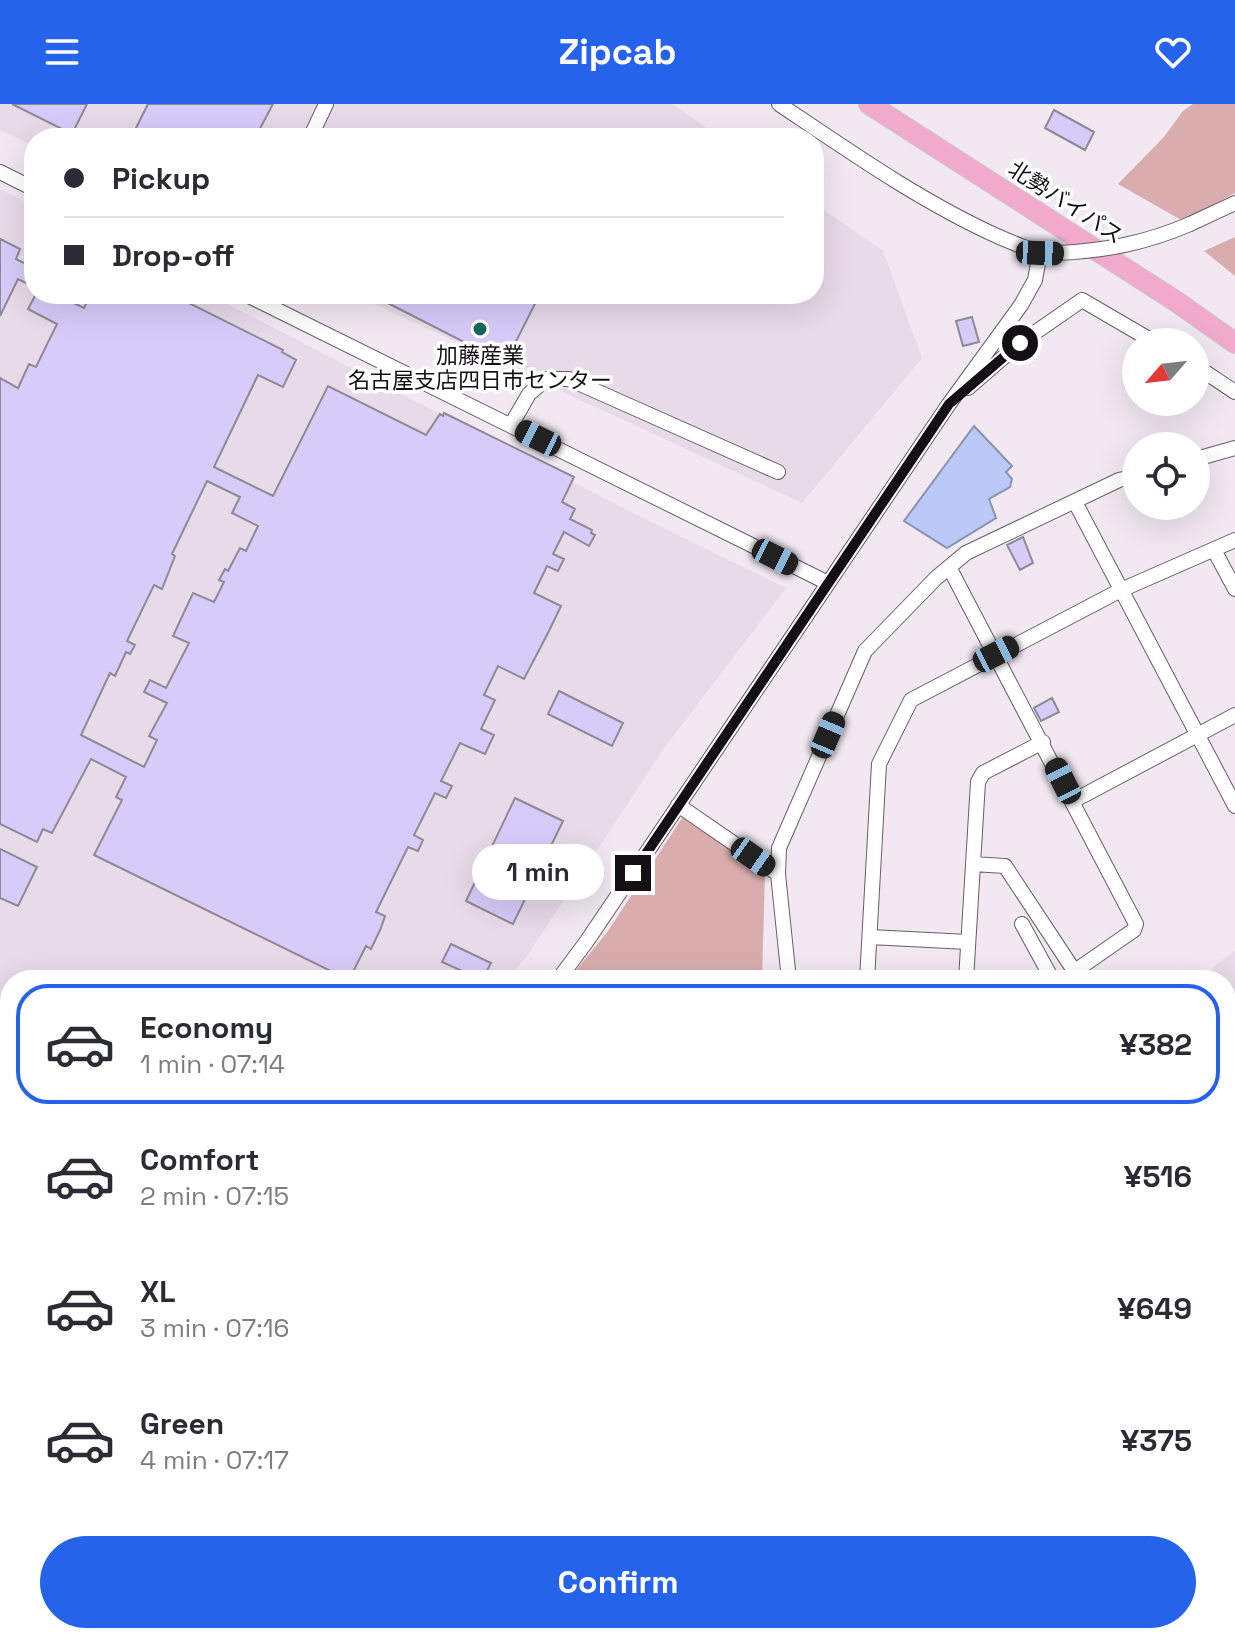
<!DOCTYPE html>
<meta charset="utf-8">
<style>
:root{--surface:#fff;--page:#f2f2f3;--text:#2b2b33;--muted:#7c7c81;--line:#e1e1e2;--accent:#2563eb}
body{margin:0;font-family:"Space Grotesk","Noto Sans JP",sans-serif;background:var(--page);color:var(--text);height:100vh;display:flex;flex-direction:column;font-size:30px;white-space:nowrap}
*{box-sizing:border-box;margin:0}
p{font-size:26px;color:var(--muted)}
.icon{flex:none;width:44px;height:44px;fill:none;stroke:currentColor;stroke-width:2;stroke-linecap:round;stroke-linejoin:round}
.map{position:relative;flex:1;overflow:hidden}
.details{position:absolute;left:0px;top:866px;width:1236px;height:674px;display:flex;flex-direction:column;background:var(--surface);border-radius:32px 32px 0 0;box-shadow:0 8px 32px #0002}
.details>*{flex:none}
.hud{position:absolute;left:24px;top:24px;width:800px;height:176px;border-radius:32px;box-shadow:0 8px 32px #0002;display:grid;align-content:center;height:176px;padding:0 40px;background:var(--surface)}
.needle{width:52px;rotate:242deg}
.fabs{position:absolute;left:1122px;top:224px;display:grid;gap:16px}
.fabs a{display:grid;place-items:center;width:88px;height:88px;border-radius:50%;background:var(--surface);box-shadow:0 8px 32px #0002;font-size:40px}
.end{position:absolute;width:36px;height:36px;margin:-18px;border:10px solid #131013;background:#fff;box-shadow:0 0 0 4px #fff}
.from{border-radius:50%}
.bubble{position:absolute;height:56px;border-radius:28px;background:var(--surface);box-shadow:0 8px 32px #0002;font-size:26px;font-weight:700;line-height:56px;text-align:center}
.car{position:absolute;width:24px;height:48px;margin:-24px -12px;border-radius:10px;box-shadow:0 0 6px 2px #0007;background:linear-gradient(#222 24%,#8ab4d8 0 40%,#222 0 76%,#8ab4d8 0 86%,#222 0)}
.hud b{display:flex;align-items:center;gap:28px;height:76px;font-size:30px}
.hud b+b{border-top:2px solid var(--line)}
.hud i{width:20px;height:20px;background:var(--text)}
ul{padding:14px 0 0;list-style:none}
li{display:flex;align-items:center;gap:24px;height:120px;margin:0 16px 12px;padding:0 24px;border:4px solid transparent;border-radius:32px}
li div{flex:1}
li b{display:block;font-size:30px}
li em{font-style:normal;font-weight:700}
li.active{border-color:var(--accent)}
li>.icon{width:72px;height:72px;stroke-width:1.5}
.button{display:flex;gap:16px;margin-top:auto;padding:16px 40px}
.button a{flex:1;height:92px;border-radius:48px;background:var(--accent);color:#fff;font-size:32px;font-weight:700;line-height:92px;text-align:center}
header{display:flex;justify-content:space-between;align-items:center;height:104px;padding:0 40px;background:var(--accent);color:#fff;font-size:36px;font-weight:700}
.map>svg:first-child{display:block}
</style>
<header><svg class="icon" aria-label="menu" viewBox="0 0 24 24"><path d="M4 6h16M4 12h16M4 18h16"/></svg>Zipcab<svg class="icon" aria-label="heart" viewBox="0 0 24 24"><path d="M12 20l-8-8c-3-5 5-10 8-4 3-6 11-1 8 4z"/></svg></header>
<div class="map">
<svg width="1235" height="1539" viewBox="0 0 1235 1539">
<rect width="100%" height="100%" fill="#f1e8f2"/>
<path fill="#e8dae9" d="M 0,0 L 672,0 L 721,34 L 34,34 L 34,42 L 0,26 Z
M 0,85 L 34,102 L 34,190 L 208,190 L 631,408 L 786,484 L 665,643 L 527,852 L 506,876 L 10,876 L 10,1081 L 0,1077 Z
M 814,99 L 883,147 L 922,254 L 802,399 L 353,190 L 814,190 Z
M 1235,846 L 1235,984 L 1226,959 L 1226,876 L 1198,876 Z"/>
<path fill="#d9adae" d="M 1193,0 L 1235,0 L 1235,89 L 1183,117 L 1118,80 L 1164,33 L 1183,7 Z
M 1235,133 L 1235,172 L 1204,147 Z
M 684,711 L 765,769 L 762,876 L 568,876 L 608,827 Z
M 242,1530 L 427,1530 L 441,1539 L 230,1539 Z
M 605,1530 L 908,1530 L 898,1539 L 601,1539 Z"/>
<path fill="#bac9f6" stroke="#8892b2" stroke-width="2" d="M 974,322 L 1012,362 L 1006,368 L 1012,375 L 1010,383 L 989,395 L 996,414 L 947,444 L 904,417 Z"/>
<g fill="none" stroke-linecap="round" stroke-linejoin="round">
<path stroke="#bac9f6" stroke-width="24" d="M 1226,1324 L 1235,1325
M 11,1539 L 11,1530"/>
</g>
<path fill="#d7cbfa" stroke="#8c8a94" stroke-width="2" fill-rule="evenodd" d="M 12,0 L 87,0 L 72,30 Z
M 148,0 L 273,0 L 255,34 L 131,34 Z
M 1054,6 L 1094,28 L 1085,46 L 1045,24 Z
M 0,135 L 20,145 L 16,155 L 34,164 L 34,183 L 18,175 L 0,212 Z
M 36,190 L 68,190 L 65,195 L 84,204 L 91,190 L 171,190 L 283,246 L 282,248 L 296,256 L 283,283 L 258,271 L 214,363 L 273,392 L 328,282 L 426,331 L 440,310 L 443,312 L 444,309 L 574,373 L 562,398 L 575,405 L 570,415 L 592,426 L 591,429 L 595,431 L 589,442 L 564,428 L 553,450 L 564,455 L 558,467 L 547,462 L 534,489 L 561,502 L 549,527 L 524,575 L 498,562 L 484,591 L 495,596 L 481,625 L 494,631 L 485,650 L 460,639 L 441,677 L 452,682 L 446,694 L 435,689 L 414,731 L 423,736 L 418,747 L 408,743 L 376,808 L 385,812 L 381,824 L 371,845 L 366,842 L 349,876 L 94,751 L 122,696 L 116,693 L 126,673 L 91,655 L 52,729 L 43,725 L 37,738 L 0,720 L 0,274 L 18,284 L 29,260 L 36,263 L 57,220 L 28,205 ZM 207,377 L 240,393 L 232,409 L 258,422 L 246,447 L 240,444 L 228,467 L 225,465 L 219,476 L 224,478 L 214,498 L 193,489 L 173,532 L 189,539 L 166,584 L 150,576 L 144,588 L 167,599 L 149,632 L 157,636 L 144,663 L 81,631 L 110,569 L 115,572 L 126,548 L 130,550 L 135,541 L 127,537 L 154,481 L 162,485 L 175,452 L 172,450 Z
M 370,190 L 540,190 L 505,259 Z
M 972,213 L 979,238 L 963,242 L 956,217 Z
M 1023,433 L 1033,459 L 1020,466 L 1007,441 Z
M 559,587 L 623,619 L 612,642 L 548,610 Z
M 1052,594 L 1059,608 L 1041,617 L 1034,604 Z
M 515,694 L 563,717 L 513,820 L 466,797 Z
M 0,745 L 37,763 L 18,802 L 0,794 Z
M 451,840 L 491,859 L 482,876 L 442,858 Z"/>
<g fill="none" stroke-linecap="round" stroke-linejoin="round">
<defs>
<path id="minor" d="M 779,0 C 849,47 920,97 997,132 C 1014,139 1032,148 1050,149
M 310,34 L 326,0
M 0,68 L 34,85
M 1190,120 L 1235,99
M 245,190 L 828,479
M 1196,262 L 1235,288
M 968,284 L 1020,239 L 1082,196 L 1154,238
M 511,321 L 529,290 L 546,275 L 569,275 L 778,368
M 1196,355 L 1235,344
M 1075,398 L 1235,702
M 1214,446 L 1235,485
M 949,463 L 1136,820 L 1134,826 L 1075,867
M 1073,697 L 1235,611
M 678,701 L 778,770
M 973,760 L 1005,762 L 1071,862 L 1083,876
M 1022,820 L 1051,873 L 1045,876
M 870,833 L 968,838
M 558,876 L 587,837 L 949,300 L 1021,201 L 1035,176 L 1040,149
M 789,876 L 778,770 L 779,744 L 865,547 L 936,474 L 966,449 L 1119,376 L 1136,372
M 867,876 L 879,660 L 911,596 L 1121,486 L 1235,436
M 966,876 L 978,678 L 983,669 L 1043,638
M 1228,985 L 1235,997
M 0,1126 L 10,1132
M 1226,1341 L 1235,1340
M 1226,1461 L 1235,1482
M 200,1539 L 214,1530
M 1077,1539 L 1078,1530"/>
<path id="highway" d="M 869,0 L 1177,198 L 1235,239"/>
</defs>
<use href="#minor" stroke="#665e66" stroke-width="16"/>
<use href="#highway" stroke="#cbcacb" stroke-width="22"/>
<use href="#minor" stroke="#fff" stroke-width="14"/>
<use href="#highway" stroke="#f2aacc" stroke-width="20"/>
<defs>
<path id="minor-bridge" d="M 1057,149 C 1105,147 1146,139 1190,120"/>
</defs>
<use href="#minor-bridge" stroke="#665e66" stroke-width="16" stroke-linecap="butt"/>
<use href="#minor-bridge" stroke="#fff" stroke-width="14"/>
</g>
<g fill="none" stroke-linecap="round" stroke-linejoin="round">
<path stroke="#131013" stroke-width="10" d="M 633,769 L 949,300 L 1020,239"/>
</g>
<circle fill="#176562" stroke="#fff" stroke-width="3" cx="480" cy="225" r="8"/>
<g text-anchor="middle" stroke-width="7" stroke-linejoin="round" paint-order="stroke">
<g font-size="22" fill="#131013" stroke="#fff">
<text transform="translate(1066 98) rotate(33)" y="8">北勢バイパス</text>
</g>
<g font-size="22" fill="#131013" stroke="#fff">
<text x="480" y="259">加藤産業<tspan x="480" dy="25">名古屋支店四日市センター</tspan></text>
</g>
</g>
</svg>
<div class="fabs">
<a><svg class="needle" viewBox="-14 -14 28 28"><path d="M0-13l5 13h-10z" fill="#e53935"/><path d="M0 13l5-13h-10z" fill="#7c7c81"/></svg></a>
<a><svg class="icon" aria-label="locate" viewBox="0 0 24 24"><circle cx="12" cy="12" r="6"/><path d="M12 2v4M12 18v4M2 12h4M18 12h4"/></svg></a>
</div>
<i class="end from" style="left:1020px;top:239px"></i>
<i class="end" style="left:633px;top:769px"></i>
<div class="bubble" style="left:472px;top:740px;width:132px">1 min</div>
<i class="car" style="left:1040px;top:149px;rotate:92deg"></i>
<i class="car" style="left:538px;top:334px;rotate:296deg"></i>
<i class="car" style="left:775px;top:453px;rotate:117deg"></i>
<i class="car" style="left:996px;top:550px;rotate:63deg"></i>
<i class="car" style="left:828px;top:631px;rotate:23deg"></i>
<i class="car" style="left:1063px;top:677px;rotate:333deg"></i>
<i class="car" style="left:753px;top:753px;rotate:125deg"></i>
<div class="hud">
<b><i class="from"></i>Pickup</b>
<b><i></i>Drop-off</b>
</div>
<section class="details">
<ul>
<li class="active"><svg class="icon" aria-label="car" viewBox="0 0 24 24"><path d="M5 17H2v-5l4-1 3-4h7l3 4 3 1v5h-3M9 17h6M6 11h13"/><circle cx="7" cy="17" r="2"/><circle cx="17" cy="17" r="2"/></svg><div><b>Economy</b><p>1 min · 07:14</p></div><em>¥382</em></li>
<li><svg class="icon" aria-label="car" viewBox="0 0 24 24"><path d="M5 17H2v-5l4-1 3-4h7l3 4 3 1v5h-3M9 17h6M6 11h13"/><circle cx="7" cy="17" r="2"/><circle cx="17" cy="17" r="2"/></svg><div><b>Comfort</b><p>2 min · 07:15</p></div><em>¥516</em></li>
<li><svg class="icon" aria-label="car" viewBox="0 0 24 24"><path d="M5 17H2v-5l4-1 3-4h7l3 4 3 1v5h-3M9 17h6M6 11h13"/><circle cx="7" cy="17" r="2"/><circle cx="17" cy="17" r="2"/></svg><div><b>XL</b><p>3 min · 07:16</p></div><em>¥649</em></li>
<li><svg class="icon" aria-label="car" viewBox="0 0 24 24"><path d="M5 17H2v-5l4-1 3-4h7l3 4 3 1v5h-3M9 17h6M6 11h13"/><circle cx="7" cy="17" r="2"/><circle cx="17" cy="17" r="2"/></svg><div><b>Green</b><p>4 min · 07:17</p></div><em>¥375</em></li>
</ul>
<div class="button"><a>Confirm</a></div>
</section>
</div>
